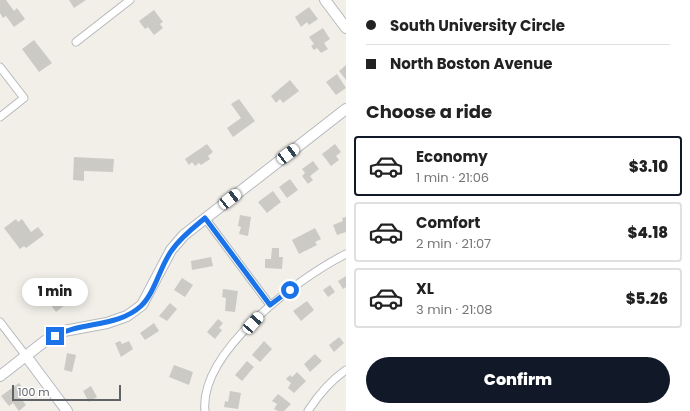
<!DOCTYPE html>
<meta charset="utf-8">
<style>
:root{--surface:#fff;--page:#f6f6f6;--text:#222;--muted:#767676;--line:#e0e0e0;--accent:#111827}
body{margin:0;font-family:Poppins,sans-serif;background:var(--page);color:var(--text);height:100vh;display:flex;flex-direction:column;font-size:15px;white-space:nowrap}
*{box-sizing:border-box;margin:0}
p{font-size:13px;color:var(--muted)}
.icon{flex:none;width:22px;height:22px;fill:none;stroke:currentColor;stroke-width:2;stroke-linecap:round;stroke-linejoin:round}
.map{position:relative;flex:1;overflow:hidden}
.drawer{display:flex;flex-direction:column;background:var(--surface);width:344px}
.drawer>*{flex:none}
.guide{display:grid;align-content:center;height:88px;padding:0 20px;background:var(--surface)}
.scale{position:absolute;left:12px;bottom:10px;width:109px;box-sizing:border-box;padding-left:4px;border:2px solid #5f6368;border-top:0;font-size:11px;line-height:14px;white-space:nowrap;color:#5f6368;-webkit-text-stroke:3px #fff;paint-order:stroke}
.end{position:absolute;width:18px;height:18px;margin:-9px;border:5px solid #1a73e8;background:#fff;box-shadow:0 0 0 2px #fff}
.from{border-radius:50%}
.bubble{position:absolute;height:28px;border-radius:14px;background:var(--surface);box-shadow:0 2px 10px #0003;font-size:13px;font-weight:800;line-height:28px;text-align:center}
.car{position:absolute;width:12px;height:24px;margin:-12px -6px;border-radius:5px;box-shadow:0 0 3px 1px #0007;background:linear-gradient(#fff 24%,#345 0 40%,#fff 0 76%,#345 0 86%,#fff 0)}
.guide b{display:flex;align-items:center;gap:14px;height:38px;font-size:15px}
.guide b+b{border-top:1px solid var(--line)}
.guide i{width:10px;height:10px;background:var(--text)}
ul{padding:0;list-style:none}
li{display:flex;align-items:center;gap:12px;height:60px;margin:0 8px 6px;padding:0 12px;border:2px solid var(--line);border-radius:4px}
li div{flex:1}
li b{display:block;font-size:15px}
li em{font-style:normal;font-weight:800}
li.active{border-color:var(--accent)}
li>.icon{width:36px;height:36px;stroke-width:1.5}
h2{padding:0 20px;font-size:18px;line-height:48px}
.cta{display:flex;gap:8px;margin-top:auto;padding:8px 20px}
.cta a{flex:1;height:46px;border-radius:24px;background:var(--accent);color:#fff;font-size:16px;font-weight:800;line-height:46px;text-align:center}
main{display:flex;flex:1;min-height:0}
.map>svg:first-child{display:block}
</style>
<main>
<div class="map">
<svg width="346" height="411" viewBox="0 0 346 411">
<rect width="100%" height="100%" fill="#f1efe8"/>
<path fill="#cccac5" d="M 0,0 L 6,0 L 14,11 L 17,8 L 25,19 L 14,27 L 6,16 L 3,18 L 0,13 Z
M 69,0 L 86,0 L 74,8 Z
M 309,7 L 318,19 L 309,25 L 307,22 L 301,27 L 295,17 Z
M 154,10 L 163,22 L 160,24 L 163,28 L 154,35 L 148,27 L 145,29 L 139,21 Z
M 323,28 L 330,39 L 324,43 L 328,49 L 321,53 L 317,48 L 314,50 L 311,46 L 314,44 L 309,37 Z
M 34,40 L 52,63 L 39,72 L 22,49 Z
M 346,65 L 346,80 L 339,71 Z
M 337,74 L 346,88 L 336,95 L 326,82 Z
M 290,80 L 299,91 L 283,103 L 280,99 L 276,103 L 271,96 Z
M 239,99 L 255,121 L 233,137 L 227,128 L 241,118 L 231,104 Z
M 207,144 L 213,152 L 208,156 L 210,159 L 201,165 L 199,163 L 195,166 L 192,162 L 189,165 L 185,159 Z
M 335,144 L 341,152 L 336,156 L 339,160 L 331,166 L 322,154 Z
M 74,157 L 114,159 L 113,172 L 84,171 L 84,181 L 73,180 Z
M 313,161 L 319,169 L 310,176 L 313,180 L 308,184 L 302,176 L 305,173 L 302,169 Z
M 290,179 L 298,190 L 287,198 L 279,187 Z
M 273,191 L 281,202 L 267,213 L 258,202 Z
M 240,215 L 251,217 L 248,236 L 239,234 L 241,227 L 238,226 Z
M 346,217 L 346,232 L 337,235 L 333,225 L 343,221 L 342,218 Z
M 16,219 L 18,222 L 22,219 L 31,232 L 38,227 L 44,235 L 26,248 L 24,246 L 20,249 L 4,228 Z
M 315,228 L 321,239 L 315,242 L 317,245 L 299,254 L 292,240 Z
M 272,248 L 279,248 L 279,257 L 283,257 L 282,269 L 265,268 L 265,259 L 271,259 Z
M 211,257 L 213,266 L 192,270 L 191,261 Z
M 346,276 L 346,287 L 343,289 L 338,281 Z
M 182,278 L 193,285 L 185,297 L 174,290 Z
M 49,281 L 60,297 L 63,295 L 69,302 L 56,312 L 45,297 L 40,301 L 34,293 Z
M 330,285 L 335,292 L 328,297 L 323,290 Z
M 223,289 L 238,291 L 235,312 L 225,311 L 226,298 L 222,297 Z
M 307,301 L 314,310 L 301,321 L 293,311 Z
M 170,303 L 177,309 L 167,321 L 159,316 Z
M 218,319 L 223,323 L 219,328 L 222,330 L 215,339 L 207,332 Z
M 154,323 L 159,331 L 145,340 L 140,333 Z
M 339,337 L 344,343 L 334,352 L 329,345 Z
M 120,341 L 122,344 L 129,341 L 133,349 L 121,357 L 115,343 Z
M 264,341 L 272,349 L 260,362 L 252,355 Z
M 67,353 L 76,355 L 72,372 L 64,370 Z
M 315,354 L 322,361 L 310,372 L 304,364 Z
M 247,361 L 254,367 L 242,381 L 235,375 Z
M 174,365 L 193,372 L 189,385 L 169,377 Z
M 297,372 L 306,381 L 294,393 L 288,388 L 291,383 L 286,379 L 290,375 L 292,377 Z
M 19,383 L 26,392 L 20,397 L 26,405 L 19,411 L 13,403 L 9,406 L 1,396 Z
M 91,386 L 97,397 L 89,402 L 83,391 Z
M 230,391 L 241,393 L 238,409 L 224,407 L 225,401 L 228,402 Z
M 278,394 L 291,404 L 284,411 L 278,411 L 274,409 L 277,404 L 272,401 Z"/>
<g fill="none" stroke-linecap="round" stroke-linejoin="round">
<defs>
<path id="street" d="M 76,42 L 130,0
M 0,67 L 24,98 L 0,117
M 205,218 L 270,305
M 0,322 L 26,356
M 205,411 C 199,352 298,278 346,254
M 308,411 C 319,394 330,381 346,370"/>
<path id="secondary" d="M 325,0 L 346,28
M 26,356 L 67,411
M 0,376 L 45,341 L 64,331 L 107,323 L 127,316 L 142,305 L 171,250 L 184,235 L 346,109"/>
</defs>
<use href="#street" stroke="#b5b8bc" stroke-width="9"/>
<use href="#secondary" stroke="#b6babf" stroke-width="12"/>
<use href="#street" stroke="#fff" stroke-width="7"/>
<use href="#secondary" stroke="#fff" stroke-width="10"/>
</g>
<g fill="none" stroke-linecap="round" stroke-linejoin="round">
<path stroke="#1a73e8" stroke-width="5" d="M 55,336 C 82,321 117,328 141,306 C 155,293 160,266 172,250 C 181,237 193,228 205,218 L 270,305 L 290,290"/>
</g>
</svg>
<div class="scale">100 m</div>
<i class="end from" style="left:290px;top:290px"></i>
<i class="end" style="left:55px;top:336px"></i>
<div class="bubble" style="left:22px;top:278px;width:66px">1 min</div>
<i class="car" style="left:288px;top:154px;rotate:53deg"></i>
<i class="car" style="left:230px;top:199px;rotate:52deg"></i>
<i class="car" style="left:253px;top:323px;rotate:42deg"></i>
</div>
<section class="drawer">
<div class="guide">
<b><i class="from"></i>South University Circle</b>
<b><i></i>North Boston Avenue</b>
</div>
<h2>Choose a ride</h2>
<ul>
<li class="active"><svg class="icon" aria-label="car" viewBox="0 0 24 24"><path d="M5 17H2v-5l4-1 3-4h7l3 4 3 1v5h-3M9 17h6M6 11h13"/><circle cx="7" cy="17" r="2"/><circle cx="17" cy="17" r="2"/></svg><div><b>Economy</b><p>1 min · 21:06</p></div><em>$3.10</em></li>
<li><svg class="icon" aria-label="car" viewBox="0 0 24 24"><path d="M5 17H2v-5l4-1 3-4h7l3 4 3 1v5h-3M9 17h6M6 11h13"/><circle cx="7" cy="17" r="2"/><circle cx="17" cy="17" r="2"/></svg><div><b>Comfort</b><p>2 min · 21:07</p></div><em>$4.18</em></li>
<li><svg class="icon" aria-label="car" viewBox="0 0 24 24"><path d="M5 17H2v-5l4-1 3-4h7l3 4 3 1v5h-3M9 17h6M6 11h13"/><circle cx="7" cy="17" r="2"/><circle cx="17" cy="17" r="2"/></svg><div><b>XL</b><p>3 min · 21:08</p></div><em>$5.26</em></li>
</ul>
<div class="cta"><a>Confirm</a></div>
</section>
</main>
